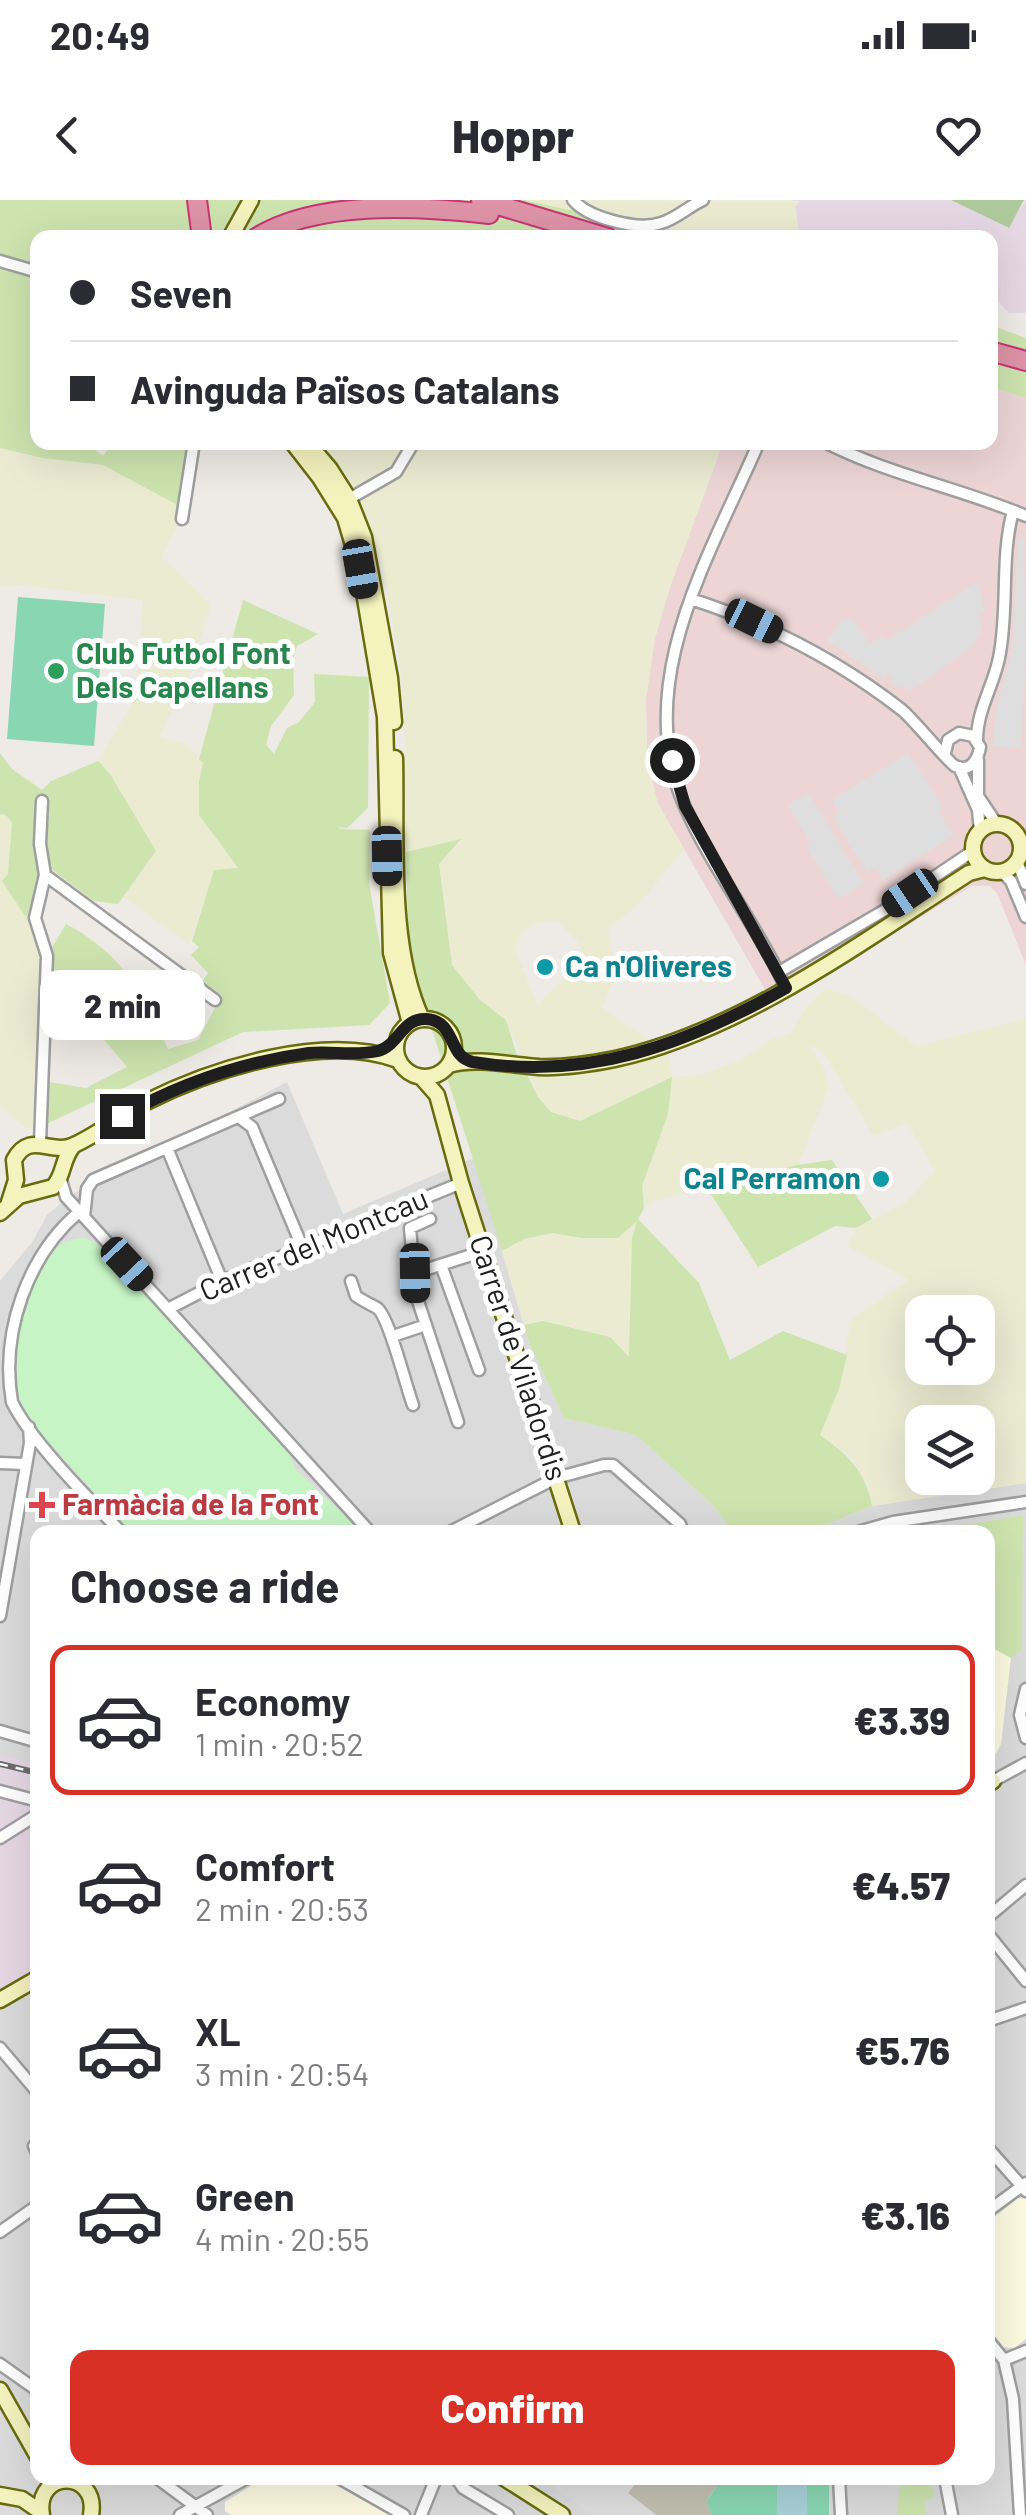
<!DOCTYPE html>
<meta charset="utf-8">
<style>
:root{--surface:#fff;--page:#f2f2f3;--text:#2b2b33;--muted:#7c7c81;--line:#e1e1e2;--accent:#d93025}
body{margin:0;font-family:Barlow,sans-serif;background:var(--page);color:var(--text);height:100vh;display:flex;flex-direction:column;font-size:38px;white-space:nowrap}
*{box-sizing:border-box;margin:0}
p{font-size:32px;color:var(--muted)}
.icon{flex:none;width:55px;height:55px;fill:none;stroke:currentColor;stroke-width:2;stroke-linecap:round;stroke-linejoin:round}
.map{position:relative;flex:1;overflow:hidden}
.panel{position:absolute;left:30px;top:1325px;width:965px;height:960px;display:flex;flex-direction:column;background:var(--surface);border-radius:20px;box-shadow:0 10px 40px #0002}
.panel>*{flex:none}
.top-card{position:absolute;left:30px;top:30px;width:968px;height:220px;border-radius:20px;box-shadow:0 10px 40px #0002;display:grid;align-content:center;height:220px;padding:0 40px;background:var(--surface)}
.buttons{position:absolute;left:905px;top:1095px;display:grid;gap:20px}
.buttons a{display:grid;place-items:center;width:90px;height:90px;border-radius:20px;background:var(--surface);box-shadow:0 10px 40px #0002;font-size:50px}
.end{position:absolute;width:45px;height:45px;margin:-22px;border:12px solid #1e1e1e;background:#fff;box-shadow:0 0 0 5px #fff}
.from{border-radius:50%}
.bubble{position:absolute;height:70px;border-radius:20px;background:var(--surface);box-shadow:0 10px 40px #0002;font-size:32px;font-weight:800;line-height:70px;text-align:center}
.car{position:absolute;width:30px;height:60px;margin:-30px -15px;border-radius:12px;box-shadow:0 0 8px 2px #0007;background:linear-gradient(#222 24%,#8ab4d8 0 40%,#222 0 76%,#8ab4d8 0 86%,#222 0)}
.top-card b{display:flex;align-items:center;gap:35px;height:95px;font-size:38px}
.top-card b+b{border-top:2px solid var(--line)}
.top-card i{width:25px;height:25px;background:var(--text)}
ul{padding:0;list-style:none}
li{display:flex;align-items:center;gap:30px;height:150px;margin:0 20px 15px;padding:0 20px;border:5px solid transparent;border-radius:20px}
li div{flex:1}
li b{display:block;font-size:38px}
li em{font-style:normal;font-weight:800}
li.on{border-color:var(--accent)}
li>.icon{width:90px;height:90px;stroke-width:1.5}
h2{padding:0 40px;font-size:45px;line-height:120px}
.primary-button{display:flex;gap:20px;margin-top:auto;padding:20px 40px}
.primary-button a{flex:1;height:115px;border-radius:20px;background:var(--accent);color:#fff;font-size:40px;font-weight:800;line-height:115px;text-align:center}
.status{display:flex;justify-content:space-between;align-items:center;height:70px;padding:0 50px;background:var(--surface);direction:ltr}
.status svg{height:28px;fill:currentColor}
header{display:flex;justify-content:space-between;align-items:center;height:130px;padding:0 40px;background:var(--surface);font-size:45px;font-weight:800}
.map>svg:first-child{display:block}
</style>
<div class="status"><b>20:49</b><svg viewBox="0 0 49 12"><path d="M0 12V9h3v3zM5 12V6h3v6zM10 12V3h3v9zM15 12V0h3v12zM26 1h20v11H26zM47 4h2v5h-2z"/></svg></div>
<header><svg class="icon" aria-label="back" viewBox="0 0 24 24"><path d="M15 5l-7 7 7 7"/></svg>Hoppr<svg class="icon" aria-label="heart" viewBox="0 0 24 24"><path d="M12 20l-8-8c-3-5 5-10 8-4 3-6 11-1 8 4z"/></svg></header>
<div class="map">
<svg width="1026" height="2315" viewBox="0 0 1026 2315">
<rect width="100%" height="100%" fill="#eeeae5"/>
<path fill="#dcdbdb" d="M 287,882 L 343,1014 L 474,958 L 530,1145 L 564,1218 L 636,1235 L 714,1306 L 731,1332 L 38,1332 L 37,1580 L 0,1571 L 0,1081 L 33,1041 L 47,1015 L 71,995 Z
M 1026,1283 L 1026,2315 L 0,2315 L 0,1795 L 37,1775 L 38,2278 L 988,2278 L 988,1332 L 808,1332 L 872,1306 Z"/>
<path fill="#edd5d6" d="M 990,187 L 1026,198 L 1026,765 L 997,693 L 990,686 L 972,686 L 774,805 L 657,602 L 647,554 L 646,499 L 655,438 L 670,387 L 723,243 L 990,242 Z"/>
<path fill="#e6d7e5" d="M 789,0 L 951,0 L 1008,28 L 1026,0 L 1026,113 L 1009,113 L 990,93 L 990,38 L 800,37 L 795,6 L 799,1 Z
M 0,1555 L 38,1564 L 37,1775 L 0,1795 Z"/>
<path fill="#fcfae0" d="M 988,1445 L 1011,1458 L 1001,1544 L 988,1568 Z
M 1018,1998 L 1026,1999 L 1026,2139 L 1014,2148 L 1001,2147 L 988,2129 L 988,2022 Z
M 264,2278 L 329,2278 L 393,2315 L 231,2315 L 225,2311 L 225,2302 Z"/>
<path fill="#c2c0b1" d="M 640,2278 L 735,2278 L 721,2281 L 707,2299 L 711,2315 L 656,2315 L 628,2293 Z"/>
<path fill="#ebebd2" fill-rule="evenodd" d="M 524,0 L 800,1 L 795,6 L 800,37 L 689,36 L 652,21 L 629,19 L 588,7 L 569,10 Z
M 322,243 L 723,243 L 670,387 L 655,438 L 646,499 L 647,554 L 657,602 L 684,649 L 640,703 L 608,729 L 616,773 L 602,808 L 667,852 L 672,877 L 701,875 L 739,861 L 770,840 L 792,833 L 804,810 L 825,789 L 850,795 L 916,846 L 1026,819 L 1026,1283 L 872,1306 L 868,1284 L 851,1257 L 820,1235 L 839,1189 L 851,1119 L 909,1080 L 848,1046 L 856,1028 L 906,1002 L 935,971 L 907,923 L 874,936 L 824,854 L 808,844 L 823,866 L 829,887 L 798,965 L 655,1001 L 644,1008 L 642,986 L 668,914 L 671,878 L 579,921 L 551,912 L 538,897 L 506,820 L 479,799 L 452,765 L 439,664 L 459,641 L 406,652 L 405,539 L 400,465 L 382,366 L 356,295 ZM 557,721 L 578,741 L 587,762 L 569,773 L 538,805 L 515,750 L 520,735 L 537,723 ZM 922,1112 L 978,1112 L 978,1168 L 922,1168 ZM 922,1222 L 978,1222 L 978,1278 L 922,1278 Z
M 0,248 L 42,258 L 103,265 L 185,309 L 162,357 L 211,404 L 183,493 L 168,517 L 160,537 L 187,544 L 203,563 L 199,581 L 199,615 L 238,669 L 214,671 L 189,745 L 124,697 L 156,651 L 110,575 L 98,561 L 136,497 L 143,400 L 18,385 L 0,387 Z
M 0,614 L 6,615 L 12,621 L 8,674 L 35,718 L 47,756 L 42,926 L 29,930 L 0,907 Z
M 638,1019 L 632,1039 L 630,1158 L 610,1137 L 543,1121 L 524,1125 L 502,1052 L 523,1039 L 552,1033 L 581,1038 Z"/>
<path fill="#cde4af" d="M 0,0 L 524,0 L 569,10 L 588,7 L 629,19 L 652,21 L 682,35 L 712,37 L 38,38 L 38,178 L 31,194 L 37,200 L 38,242 L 86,243 L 103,256 L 113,243 L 175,243 L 192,256 L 185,309 L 103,265 L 42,258 L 0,248 Z
M 990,125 L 1026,138 L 1026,198 L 990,187 Z
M 243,400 L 318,434 L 297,446 L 293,460 L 294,495 L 271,526 L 266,545 L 274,554 L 287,528 L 299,522 L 315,502 L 314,474 L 369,477 L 368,608 L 347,628 L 338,627 L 341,629 L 370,630 L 369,683 L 390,803 L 369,825 L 243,832 L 42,926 L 42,881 L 86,888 L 127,867 L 47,772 L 47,756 L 66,724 C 123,754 142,793 168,849 L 198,840 L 222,795 L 202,782 L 208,773 L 191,755 L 199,747 L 192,741 L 214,670 L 238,668 L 199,615 L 199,581 L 203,563 L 199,559 Z
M 0,553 L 12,569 L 42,590 L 51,581 L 98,561 L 110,574 L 156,651 L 118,704 L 94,701 L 51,669 L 42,649 L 45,675 L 35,718 L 25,716 L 2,681 L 8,674 L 12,622 L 6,615 L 0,614 Z
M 461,639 L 439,664 L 452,765 L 479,799 L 506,820 L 516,852 L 538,897 L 551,912 L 580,921 L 672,877 L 668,914 L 642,986 L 644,1008 L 638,1019 L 699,1083 L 730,1160 L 783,1131 L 847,1155 L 839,1189 L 820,1235 C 848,1255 866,1271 872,1306 L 808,1332 L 731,1332 L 714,1306 L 636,1235 L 564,1218 L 530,1145 L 524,1125 L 543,1121 L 610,1137 L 629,1157 L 632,1038 L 637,1021 L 618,1038 L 581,1038 L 552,1033 L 524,1039 L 502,1051 L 421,795 L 408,733 L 406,652 Z
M 832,960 L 872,1019 L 856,1028 L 835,1026 L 758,1067 L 707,988 L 797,965 Z
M 1023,1315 L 1022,1450 L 1011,1458 L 988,1445 L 988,1332 L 928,1332 Z
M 900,2278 L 930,2278 L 934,2298 L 924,2300 L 926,2315 L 897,2315 Z"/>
<path fill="#aeca9d" d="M 951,0 L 1024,0 L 1009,28 Z"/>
<path fill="#c6f4c5" d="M 85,1038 L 102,1047 L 289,1252 L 295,1269 L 362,1332 L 129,1332 L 27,1217 C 20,1200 12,1182 11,1164 C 10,1151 16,1137 19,1125 C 28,1085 37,1042 85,1038 Z"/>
<path fill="#89d6b2" d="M 18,397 L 105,404 L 94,546 L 7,539 Z
M 738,2278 L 829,2278 L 829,2315 L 711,2315 L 707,2300 L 721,2281 Z"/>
<path fill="#dedede" d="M 1024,333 L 1026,460 L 1021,548 L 993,546 L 997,506 L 1012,451 L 1018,341 Z
M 978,381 L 984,411 L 977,419 L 982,423 L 980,433 L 972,447 L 910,491 L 901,485 L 897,488 L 890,482 L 893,477 L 888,473 L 884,479 L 827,440 L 842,420 L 853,420 L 870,444 L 883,436 L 887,440 Z
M 908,553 L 943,607 L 938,611 L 954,635 L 883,680 L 875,668 L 867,672 L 833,617 L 839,612 L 832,600 Z
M 808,593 L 864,684 L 839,699 L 806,647 L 811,643 L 788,605 Z
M 559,2278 L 640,2278 L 628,2293 L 656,2315 L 591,2315 L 553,2286 Z"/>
<path fill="#a9d1d8" d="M 777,2278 L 807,2278 L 807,2315 L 777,2315 Z"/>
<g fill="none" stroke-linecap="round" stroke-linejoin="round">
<defs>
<path id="street" d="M 573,0 C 588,18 638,31 661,23 C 676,19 689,6 703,0
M 0,61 L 38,72
M 759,242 C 711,354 630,483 685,607 C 713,670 757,725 786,788
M 825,242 C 889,275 960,288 1026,316
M 349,299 L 396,272 L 414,242
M 182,319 L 194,242
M 691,399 C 768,424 838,460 902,510 C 914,520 949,563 955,566 C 970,573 978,560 980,547 L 973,536 L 959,533 L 948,540 L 945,553
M 977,540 C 977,510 993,487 999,458 C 1009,409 1000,359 1013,311
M 978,560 L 978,596 L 996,623
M 959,567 L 978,610 L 980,631
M 1017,662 L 1026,684
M 1002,672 L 1011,681 L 1026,717
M 45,675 L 215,800
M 779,772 L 885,710 L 973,651
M 240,918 L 252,927 L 303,1049
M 40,943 L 47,756 L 35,718 L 45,675 L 40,644 L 42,601
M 167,948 L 222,1081
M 60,977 L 66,997 L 370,1332
M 79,1012 C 28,1055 0,1132 12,1202 C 31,1241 90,1300 121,1332
M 84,1017 L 87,989 L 93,980 L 279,899
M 430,1019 L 410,1028 L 416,1095 L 458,1222
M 441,1065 L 479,1170
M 415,1073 L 484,1051
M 351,1081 L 356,1096 C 363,1101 370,1104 377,1108 C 389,1116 406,1187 413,1205
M 168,1109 L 222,1081 L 461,983
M 393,1136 L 426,1125
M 0,1263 L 24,1264
M 450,1332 L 556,1278 L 604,1265 L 613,1265 L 680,1324 L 683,1332
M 858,1332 L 893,1322 L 1026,1302
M 0,1416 L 30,1243 L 29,1227
M 1026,1489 L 1020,1515 L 1026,1538
M 0,1531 L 38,1542
M 993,1581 L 1026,1563
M 0,1591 L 38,1601
M 0,1638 L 38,1614
M 988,1717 L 1026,1685
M 988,1734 L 1026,1781
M 988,1821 L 1026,1808
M 0,1848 L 38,1893
M 38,1942 L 34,1946 L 38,1955
M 988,1948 L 1026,1991
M 988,2011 L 1026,1983
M 0,2032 L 38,2005
M 988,2140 L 1004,2160 L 1013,2199 L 1020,2315
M 1004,2160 L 1026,2151
M 0,2164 L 38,2191
M 157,2278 L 207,2315
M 339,2278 L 404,2315
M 456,2278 L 463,2288 L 508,2315
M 839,2278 L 841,2315
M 945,2278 L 952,2315
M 180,2315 L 247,2278
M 421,2315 L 436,2278"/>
<path id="secondary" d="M 230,38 L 251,0
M 292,242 L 320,278 L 345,318 L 360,369 L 385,517 L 391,753 L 410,823
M 307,242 L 330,269 L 349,299 L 364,337 L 390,478 L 394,522
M 395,558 C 397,639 388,746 422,819
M973 648a24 24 0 1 1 48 0a24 24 0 1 1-48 0Z
M396 848a29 29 0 1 1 58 0a29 29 0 1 1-58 0Z
M 449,865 C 476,857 510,865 539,867 C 564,868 590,864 615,859 C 740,832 862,742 969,673 L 985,669
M 422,878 L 437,895 L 461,983 L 573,1332
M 9,1002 L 16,980 L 14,960 C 30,930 51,956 74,945 C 99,934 121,915 146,902 C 214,868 324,833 398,860
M 0,1013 L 19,996 L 53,987 C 65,974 61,961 73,946
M 988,1584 L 993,1581
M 0,1800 L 38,1778
M 0,2190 L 38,2257
M 504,2278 L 562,2315
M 0,2295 L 22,2299 L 41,2312
M 42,2315 C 34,2269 99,2269 91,2315"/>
<path id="highway" d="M 197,0 L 202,38
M 481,0 L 608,38
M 256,38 C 317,0 415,6 489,14
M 990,151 L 1026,161"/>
</defs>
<use href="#street" stroke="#9f9f9f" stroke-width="15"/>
<use href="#secondary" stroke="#696b0f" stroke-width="19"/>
<use href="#highway" stroke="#ca3474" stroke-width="22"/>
<use href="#street" stroke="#fff" stroke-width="10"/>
<use href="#secondary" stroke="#f4f2bd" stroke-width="14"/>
<use href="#highway" stroke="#de93a8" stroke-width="18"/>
<defs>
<path id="rail" d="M 0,1564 L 38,1573"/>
</defs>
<use href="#rail" stroke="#6c6c6c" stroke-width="6"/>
<use href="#rail" stroke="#fff" stroke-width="2.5" stroke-dasharray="8" stroke-linecap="butt"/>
</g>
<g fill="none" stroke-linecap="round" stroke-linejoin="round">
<path stroke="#1e1e1e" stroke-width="12" d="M 122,916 C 181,883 242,862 309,853 C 331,851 356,856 378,851 C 399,845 402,818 426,819 C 457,821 447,857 473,862 C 589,881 687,844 786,788 L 685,606 L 672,560"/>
</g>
<circle fill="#2e9e5b" stroke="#fff" stroke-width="4" cx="56" cy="471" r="10"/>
<g fill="#0f9aa8" stroke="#fff" stroke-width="4">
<circle cx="545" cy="767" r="10"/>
<circle cx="881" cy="979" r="10"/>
</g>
<path fill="#e0444e" stroke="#fff" stroke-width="4" d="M37 1290h10v10h10v10h-10v10h-10v-10h-10v-10h10z"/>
<g text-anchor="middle" stroke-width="10" stroke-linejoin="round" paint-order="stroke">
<g font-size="30" font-weight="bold" fill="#27864d" stroke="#fff" text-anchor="start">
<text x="76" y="464">Club Futbol Font<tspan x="76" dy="34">Dels Capellans</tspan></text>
</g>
<g font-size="30" font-weight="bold" fill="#0d838f" stroke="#fff" text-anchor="start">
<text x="565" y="777">Ca n'Oliveres</text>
<text x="861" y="989" text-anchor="end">Cal Perramon</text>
</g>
<g font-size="30" fill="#1e1e1e" stroke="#fff">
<text transform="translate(314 1045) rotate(-23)" y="10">Carrer del Montcau</text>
<text transform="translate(518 1158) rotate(72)" y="10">Carrer de Viladordis</text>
</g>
<g font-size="30" font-weight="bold" fill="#be3a42" stroke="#fff" text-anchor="start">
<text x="62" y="1315">Farmàcia de la Font</text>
</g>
</g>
</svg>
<div class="buttons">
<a><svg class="icon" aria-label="locate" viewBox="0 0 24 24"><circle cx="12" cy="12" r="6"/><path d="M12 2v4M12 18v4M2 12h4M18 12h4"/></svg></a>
<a><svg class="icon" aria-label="layers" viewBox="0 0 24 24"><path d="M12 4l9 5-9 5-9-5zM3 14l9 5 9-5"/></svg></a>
</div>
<i class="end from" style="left:672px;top:560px"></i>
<i class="end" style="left:122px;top:916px"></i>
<div class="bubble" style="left:40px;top:770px;width:165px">2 min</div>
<i class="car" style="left:360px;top:369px;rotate:170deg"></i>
<i class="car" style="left:754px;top:421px;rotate:116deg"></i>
<i class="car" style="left:387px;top:656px;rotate:179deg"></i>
<i class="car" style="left:910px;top:693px;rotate:236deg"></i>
<i class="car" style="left:127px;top:1064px;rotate:137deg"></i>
<i class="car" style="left:415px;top:1073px;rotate:179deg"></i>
<div class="top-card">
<b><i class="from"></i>Seven</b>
<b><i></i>Avinguda Països Catalans</b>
</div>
<section class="panel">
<h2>Choose a ride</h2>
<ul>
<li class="on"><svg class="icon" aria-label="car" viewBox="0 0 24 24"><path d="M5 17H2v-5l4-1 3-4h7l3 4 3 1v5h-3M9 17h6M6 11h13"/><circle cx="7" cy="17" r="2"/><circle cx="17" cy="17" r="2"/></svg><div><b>Economy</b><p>1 min · 20:52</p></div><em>€3.39</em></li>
<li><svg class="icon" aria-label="car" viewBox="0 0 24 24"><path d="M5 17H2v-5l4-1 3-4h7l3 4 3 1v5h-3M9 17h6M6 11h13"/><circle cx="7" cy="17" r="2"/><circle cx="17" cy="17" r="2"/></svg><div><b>Comfort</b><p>2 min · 20:53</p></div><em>€4.57</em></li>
<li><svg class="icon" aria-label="car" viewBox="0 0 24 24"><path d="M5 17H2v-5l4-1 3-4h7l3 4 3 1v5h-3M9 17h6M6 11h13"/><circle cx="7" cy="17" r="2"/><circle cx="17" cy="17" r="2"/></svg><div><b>XL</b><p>3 min · 20:54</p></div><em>€5.76</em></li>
<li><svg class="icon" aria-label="car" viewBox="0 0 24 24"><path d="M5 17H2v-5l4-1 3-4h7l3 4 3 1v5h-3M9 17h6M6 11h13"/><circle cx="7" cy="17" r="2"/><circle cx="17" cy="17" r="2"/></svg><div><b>Green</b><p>4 min · 20:55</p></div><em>€3.16</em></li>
</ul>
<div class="primary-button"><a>Confirm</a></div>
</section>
</div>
